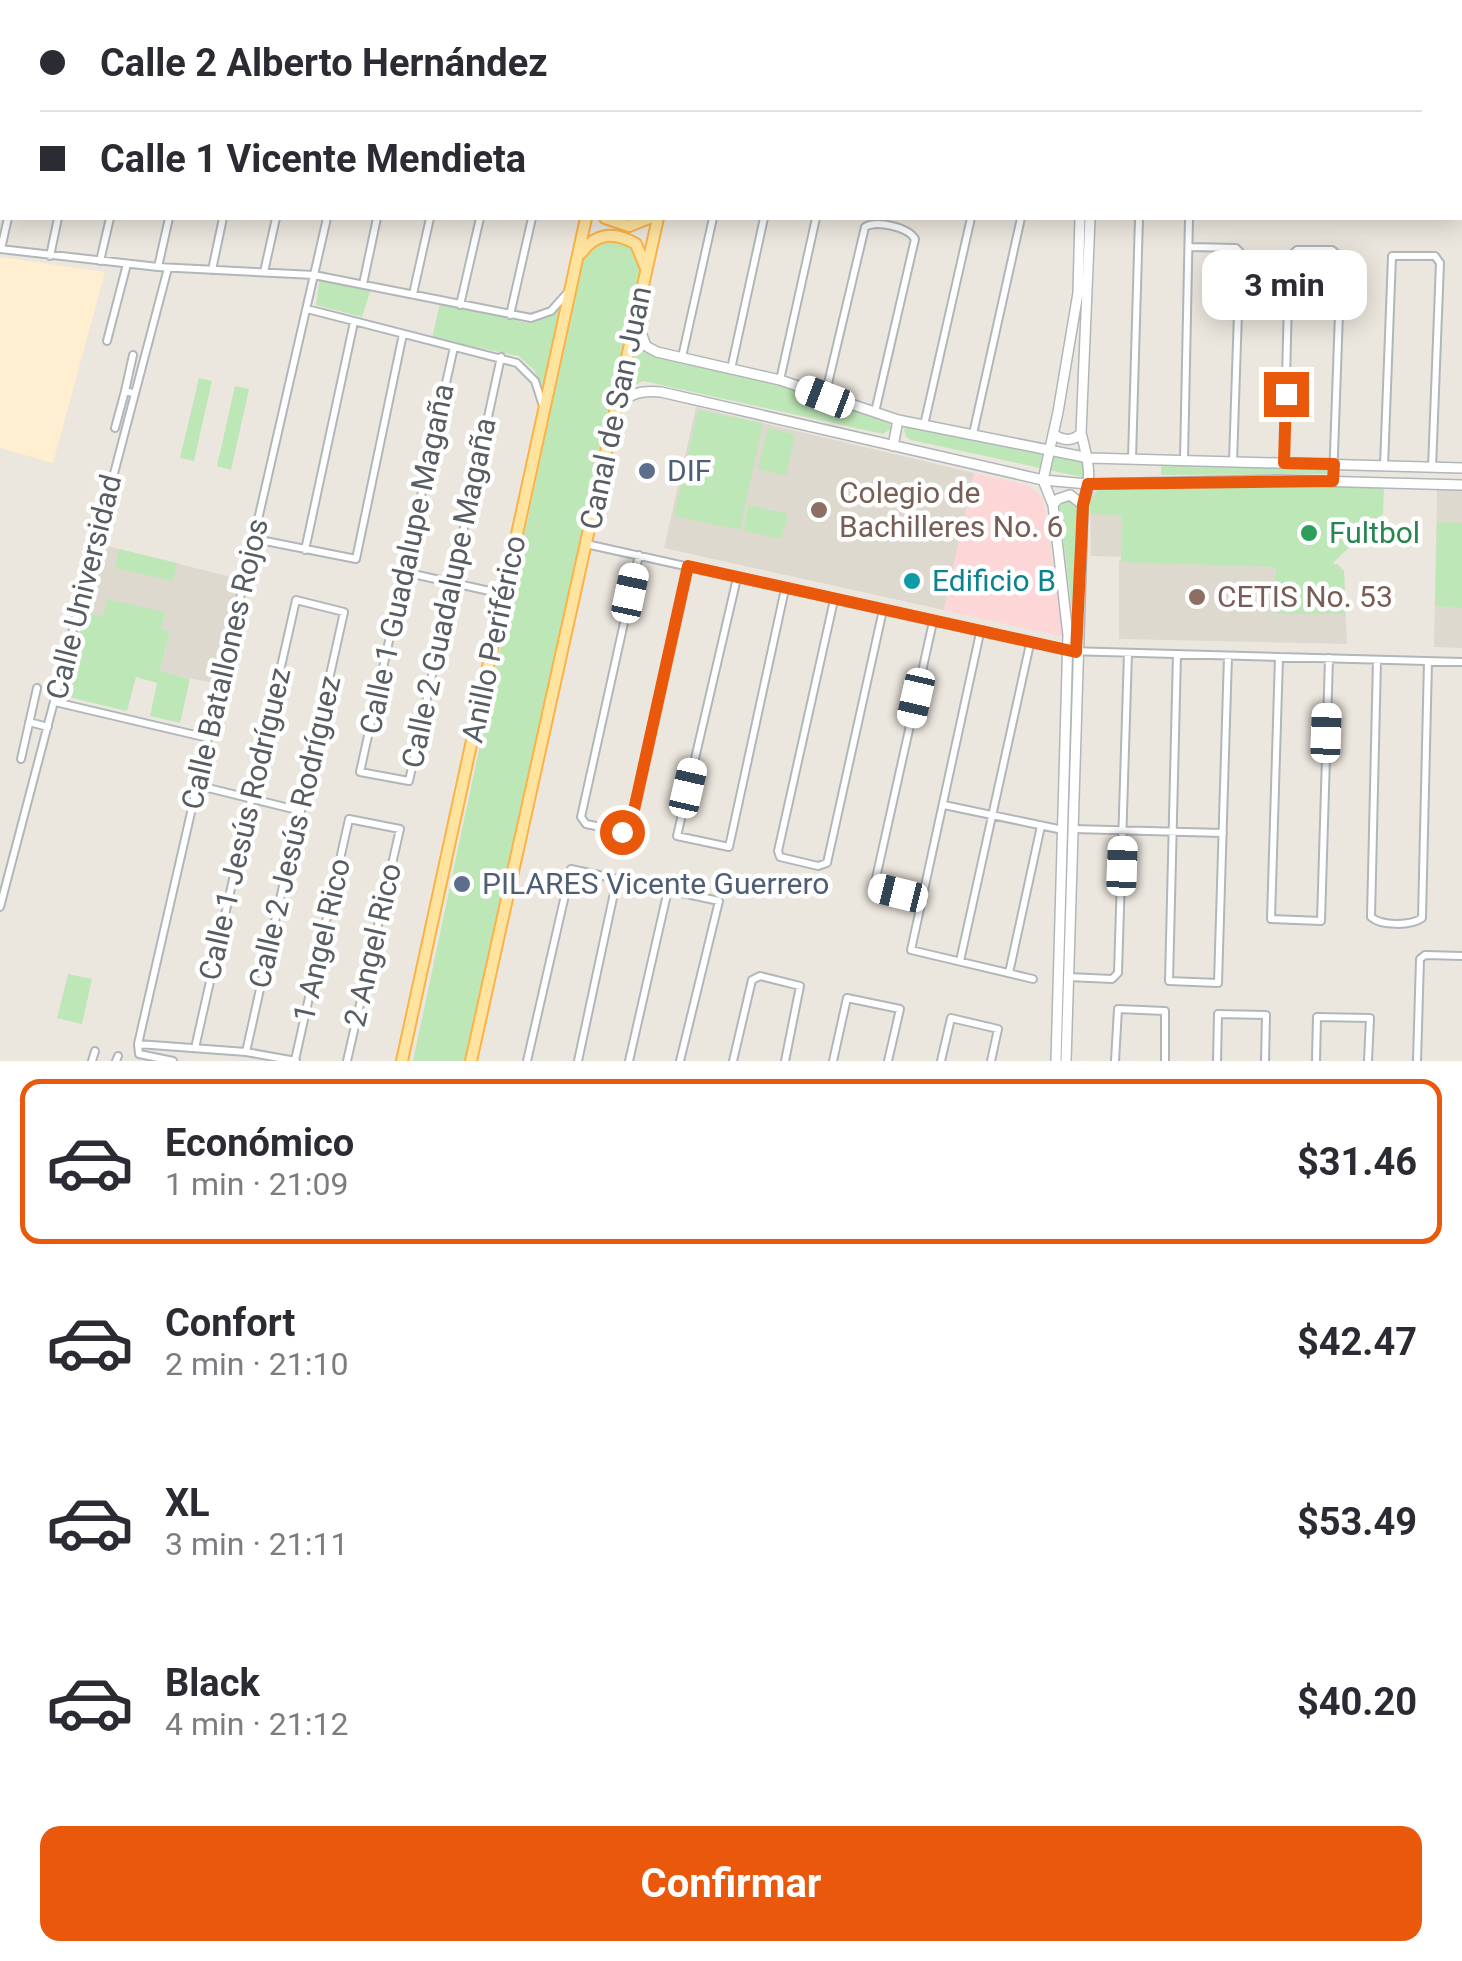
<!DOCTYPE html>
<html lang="es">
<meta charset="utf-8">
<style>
:root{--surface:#fff;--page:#f2f2f3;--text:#2b2b33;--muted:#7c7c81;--line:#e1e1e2;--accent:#ea580c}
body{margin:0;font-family:Roboto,sans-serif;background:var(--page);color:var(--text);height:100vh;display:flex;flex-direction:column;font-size:38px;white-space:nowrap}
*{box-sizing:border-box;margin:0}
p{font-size:32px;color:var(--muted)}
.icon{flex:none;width:55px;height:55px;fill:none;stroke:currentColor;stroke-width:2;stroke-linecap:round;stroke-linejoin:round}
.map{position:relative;height:1061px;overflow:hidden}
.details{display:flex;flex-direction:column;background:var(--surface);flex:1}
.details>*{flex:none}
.banner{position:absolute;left:0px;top:0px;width:1462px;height:220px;box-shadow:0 5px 25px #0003;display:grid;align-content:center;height:220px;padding:0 40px;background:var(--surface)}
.end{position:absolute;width:45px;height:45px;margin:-22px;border:12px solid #ea580c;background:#fff;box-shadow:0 0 0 5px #fff}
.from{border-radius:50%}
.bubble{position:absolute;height:70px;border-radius:20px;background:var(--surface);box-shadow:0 5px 25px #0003;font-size:32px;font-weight:700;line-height:70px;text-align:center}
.car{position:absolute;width:30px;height:60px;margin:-30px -15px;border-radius:12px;box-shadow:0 0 8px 2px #0007;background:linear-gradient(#fff 24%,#345 0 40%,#fff 0 76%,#345 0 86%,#fff 0)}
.banner b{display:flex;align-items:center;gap:35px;height:95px;font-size:38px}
.banner b+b{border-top:2px solid var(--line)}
.banner i{width:25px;height:25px;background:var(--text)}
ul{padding:18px 0 0;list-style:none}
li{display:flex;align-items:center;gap:30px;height:165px;margin:0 20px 15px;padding:0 20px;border:5px solid transparent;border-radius:20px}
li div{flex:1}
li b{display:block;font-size:38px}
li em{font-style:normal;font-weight:700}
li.on{border-color:var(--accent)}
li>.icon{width:90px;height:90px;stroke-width:1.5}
.action{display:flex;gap:20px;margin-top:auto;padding:20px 40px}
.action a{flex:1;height:115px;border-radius:20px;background:var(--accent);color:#fff;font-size:40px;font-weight:700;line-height:115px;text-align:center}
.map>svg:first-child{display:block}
</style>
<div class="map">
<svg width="1462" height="1061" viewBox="0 0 1462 1061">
<rect width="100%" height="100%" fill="#ece7de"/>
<path fill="#ffeed0" d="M 0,257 L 105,272 L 53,463 L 0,448 Z"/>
<path fill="#ded9cf" d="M 696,407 L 974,473 L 944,610 L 664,548 Z
M 1287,485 L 1332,564 L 1338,564 L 1344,571 L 1347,644 L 1119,639 L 1119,562 L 1122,557 L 1091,556 L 1090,501 L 1094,492 L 1099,489 Z
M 1437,489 L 1462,490 L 1462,648 L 1434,647 Z
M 99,544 L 239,579 L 212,683 L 160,672 L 170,632 L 84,612 Z"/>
<path fill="#fdd7d8" d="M 974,473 L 1028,485 L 1043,498 L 1064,637 L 944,610 Z"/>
<path fill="#bee7b8" d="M 598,238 L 632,243 L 643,269 L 464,1061 L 413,1061 L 583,258 L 586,249 Z
M 320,278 L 371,289 L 362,317 L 316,305 Z
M 440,303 L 528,323 L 560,308 L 543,387 L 534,370 L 519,356 L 432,338 Z
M 638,342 L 650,352 L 776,380 L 886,418 L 892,428 L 883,434 L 643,381 L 628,389 Z
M 199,378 L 212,381 L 194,461 L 180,458 Z
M 235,386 L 249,389 L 231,470 L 217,466 Z
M 698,410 L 763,423 L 740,530 L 674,516 Z
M 909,425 L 1087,462 L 1086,478 L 911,440 L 906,437 L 904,429 Z
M 771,428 L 795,435 L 786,476 L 758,469 L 767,431 Z
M 1161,460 L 1331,465 L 1330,474 L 1161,475 Z
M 1287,485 L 1384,488 L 1383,514 L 1333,563 L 1344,571 L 1345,614 L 1275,614 L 1276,567 L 1121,562 L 1122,515 L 1090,514 L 1090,501 L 1099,489 Z
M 1069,497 L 1079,504 L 1075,636 L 1059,504 Z
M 748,505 L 788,514 L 781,539 L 744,531 Z
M 1437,522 L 1462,523 L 1462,608 L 1435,606 Z
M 119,549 L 177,563 L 173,581 L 115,568 Z
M 107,599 L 165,612 L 161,629 L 170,632 L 160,671 L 190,679 L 180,723 L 150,716 L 157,683 L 136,677 L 127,711 L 64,696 L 84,612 L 103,616 Z
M 68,974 L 92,979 L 82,1024 L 57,1018 Z"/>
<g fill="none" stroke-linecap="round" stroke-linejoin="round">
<defs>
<path id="minor" d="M 1452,0 L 1454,2
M 54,2 L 55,0
M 107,2 L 107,0
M 159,2 L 159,0
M 215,2 L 215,0
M 271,2 L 271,0
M 323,2 L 324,0
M 374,2 L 375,0
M 425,2 L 425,0
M 476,2 L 476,0
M 527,2 L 528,0
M 578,2 L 579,0
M 759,2 L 759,0
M 812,2 L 812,0
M 862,2 L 862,0
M 913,2 L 914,0
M 964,2 L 965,0
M 1016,2 L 1017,0
M 1065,2 L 1066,0
M 1146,2 L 1146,0
M 1197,2 L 1197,0
M 1246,2 L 1246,0
M 1297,2 L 1297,0
M 1347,2 L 1347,0
M 1446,2 L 1446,0
M 0,55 L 2,55
M 1189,247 L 1236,248 L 1240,252 L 1233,462
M 0,249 L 158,267 L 314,275 L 531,318 L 551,311 L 568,292
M 1,249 L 8,218
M 50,256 L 58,218
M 100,261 L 110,218
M 158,267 L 169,218
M 212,270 L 223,218
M 264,272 L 276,218
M 363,284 L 377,218
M 413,294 L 430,218
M 460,305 L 480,218
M 307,309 L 517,363 L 535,381 L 543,406
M 510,315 L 532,218
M 107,341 L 127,264
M 454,347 L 360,772 L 409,781 L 501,357
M 133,355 L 125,391 L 133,393
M 682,357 L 713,218
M 731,369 L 764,218
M 780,380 L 816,218
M 825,396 L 865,227 C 877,220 908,227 915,239 L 875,412
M 924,425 L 971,218
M 115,428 L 125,391
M 973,434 L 1021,218
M 1132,459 L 1139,218
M 1184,460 L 1189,218
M 1284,463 L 1289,257 L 1297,250 L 1332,250 L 1341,257 L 1333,481
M 1384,466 L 1392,256 L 1435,256 L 1440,263 L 1432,468
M 255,539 L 356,559 L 403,334
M 586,544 L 1068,651 L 1462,662
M 305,550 L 354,322
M 639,555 L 581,817 L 586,824 L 625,832 L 630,828 L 688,566
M 404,572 L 503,594
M 737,578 L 677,836 L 729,847 L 785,589
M 834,600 L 778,851 L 780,857 L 818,866 L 827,863 L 883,610
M 980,633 L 911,950 L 1033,979
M 1177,654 L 1169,981 L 1218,983 L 1228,656
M 1279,657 L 1271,919 L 1321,921 L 1329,658
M 1377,660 L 1371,917 C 1381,926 1411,926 1422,918 L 1428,661
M 55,702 L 208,738
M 29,722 L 48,727
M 21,759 L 37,688
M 196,785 L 301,811
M 944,805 L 1063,830
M 1073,829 L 1223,833
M 923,899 L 874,887 L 933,622
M 0,907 L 168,268
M 960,961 L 1030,644
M 1009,973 L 1041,826
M 1068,977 L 1112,979 L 1118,973 L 1128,653
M 138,1044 L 246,1052 L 296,1061
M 195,1048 L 296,600 L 344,612 L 246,1052
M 295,1060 L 349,819 L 400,829 L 347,1061
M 92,1061 L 95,1051
M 116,1061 L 118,1056
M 173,1061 L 139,1054 L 138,1044 L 327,218
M 527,1061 L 571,869 L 617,879 L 578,1061
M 629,1061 L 668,890 L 719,901 L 680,1061
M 733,1061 L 752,980 L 760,976 L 800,986 L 785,1061
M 833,1061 L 847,998 L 900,1009 L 888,1061
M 941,1061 L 951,1018 L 998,1029 L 991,1061
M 1115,1061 L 1118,1009 L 1165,1011 L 1165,1061
M 1217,1061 L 1218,1014 L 1266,1015 L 1265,1061
M 1316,1061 L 1317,1017 L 1370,1018 L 1368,1061
M 1417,1061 L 1420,959 L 1425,955 L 1462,956"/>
<path id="tertiary" d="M 1086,2 L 1086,0
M 1095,2 L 1095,0
M 636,319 L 646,346 L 657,352 L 780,380 L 898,420 L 1089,458 L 1462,468
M 616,407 C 631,393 641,390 661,392 L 1043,480 L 1088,484 L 1278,480 L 1462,485
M 1053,434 C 1063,441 1073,442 1081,433
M 893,446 L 898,420
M 1053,505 L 1058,499 L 1070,495 L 1083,505
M 1056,1061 L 1068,635 L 1053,505 L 1043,480 L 1058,412 L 1078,293 L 1080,218
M 1066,1061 L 1083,505 C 1093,479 1088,459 1081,433 L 1090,218"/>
<path id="primary" d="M 1387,0 L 1408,2
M 634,2 L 634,0
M 705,2 L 706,0
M 1460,9 L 1462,9
M 605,218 L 629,226 L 649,218
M 581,253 C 596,233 614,231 636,244 L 645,266
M 402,1061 L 586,218
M 471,1061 L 658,218"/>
</defs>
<use href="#minor" stroke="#b1b6bb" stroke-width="10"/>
<use href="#tertiary" stroke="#b1b6bb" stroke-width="12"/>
<use href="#primary" stroke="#fbb248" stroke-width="14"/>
<use href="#minor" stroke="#fff" stroke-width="6"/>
<use href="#tertiary" stroke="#fff" stroke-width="9"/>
<use href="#primary" stroke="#ffe4a0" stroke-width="10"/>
</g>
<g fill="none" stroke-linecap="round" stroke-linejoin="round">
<path stroke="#ea580c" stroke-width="12" d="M 622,832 L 630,828 L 688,566 L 1076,652 L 1083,505 L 1088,484 L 1333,481 L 1334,464 L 1284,463 L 1286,394"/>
</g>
<g fill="#5c6f8a" stroke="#fff" stroke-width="4">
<circle cx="647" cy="471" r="10"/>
<circle cx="462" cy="884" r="10"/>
</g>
<g fill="#8d6e63" stroke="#fff" stroke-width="4">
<circle cx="819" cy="510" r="10"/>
<circle cx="1197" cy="597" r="10"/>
</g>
<circle fill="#2e9e5b" stroke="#fff" stroke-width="4" cx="1309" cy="533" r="10"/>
<circle fill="#0f9aa8" stroke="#fff" stroke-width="4" cx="912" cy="581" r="10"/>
<g text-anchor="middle" stroke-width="9" stroke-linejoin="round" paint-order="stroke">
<g font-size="30" fill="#575d61" stroke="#fff">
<text transform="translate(616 408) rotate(-78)" y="10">Canal de San Juan</text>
<text transform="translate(407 559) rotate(-78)" y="10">Calle 1 Guadalupe Magaña</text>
<text transform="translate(84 587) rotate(-76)" y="10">Calle Universidad</text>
<text transform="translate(449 593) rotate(-78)" y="10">Calle 2 Guadalupe Magaña</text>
<text transform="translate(494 639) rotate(-78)" y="10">Anillo Periférico</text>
<text transform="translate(225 664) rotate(-77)" y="10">Calle Batallones Rojos</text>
<text transform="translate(245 824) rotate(-77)" y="10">Calle 1 Jesús Rodríguez</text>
<text transform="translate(295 832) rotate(-77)" y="10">Calle 2 Jesús Rodríguez</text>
<text transform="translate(322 940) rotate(-77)" y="10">1 Angel Rico</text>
<text transform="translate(373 945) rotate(-77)" y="10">2 Angel Rico</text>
</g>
<g font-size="30" fill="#4e5e75" stroke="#fff" text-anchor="start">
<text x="667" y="481">DIF</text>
<text x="482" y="894">PILARES Vicente Guerrero</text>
</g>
<g font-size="30" fill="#785e54" stroke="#fff" text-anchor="start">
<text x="839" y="503">Colegio de<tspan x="839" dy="34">Bachilleres No. 6</tspan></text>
<text x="1217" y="607">CETIS No. 53</text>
</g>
<g font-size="30" fill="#27864d" stroke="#fff" text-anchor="start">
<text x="1329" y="543">Fultbol</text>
</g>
<g font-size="30" fill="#0d838f" stroke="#fff" text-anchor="start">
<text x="932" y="591">Edificio B</text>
</g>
</g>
</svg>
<i class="end from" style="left:622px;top:832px"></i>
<i class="end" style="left:1286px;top:394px"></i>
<div class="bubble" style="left:1202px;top:250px;width:165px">3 min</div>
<i class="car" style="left:825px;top:397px;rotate:291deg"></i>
<i class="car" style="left:630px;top:593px;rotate:12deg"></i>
<i class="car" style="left:916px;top:698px;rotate:193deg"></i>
<i class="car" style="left:1326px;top:733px;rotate:2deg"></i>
<i class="car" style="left:688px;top:788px;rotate:13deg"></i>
<i class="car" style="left:1122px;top:866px;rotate:2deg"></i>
<i class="car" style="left:898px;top:893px;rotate:284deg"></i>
<div class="banner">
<b><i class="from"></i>Calle 2 Alberto Hernández</b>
<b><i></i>Calle 1 Vicente Mendieta</b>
</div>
</div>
<section class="details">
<ul>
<li class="on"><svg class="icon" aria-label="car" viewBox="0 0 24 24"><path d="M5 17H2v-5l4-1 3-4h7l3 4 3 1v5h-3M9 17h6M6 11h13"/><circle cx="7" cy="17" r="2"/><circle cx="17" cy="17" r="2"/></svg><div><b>Económico</b><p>1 min · 21:09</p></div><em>$31.46</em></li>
<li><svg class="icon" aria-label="car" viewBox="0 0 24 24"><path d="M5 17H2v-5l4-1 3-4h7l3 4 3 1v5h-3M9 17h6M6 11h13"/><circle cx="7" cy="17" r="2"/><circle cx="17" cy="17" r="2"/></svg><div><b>Confort</b><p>2 min · 21:10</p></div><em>$42.47</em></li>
<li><svg class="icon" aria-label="car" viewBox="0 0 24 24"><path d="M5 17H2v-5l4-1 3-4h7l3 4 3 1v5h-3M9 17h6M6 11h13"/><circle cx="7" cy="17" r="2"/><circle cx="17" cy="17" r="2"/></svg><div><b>XL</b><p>3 min · 21:11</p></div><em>$53.49</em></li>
<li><svg class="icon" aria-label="car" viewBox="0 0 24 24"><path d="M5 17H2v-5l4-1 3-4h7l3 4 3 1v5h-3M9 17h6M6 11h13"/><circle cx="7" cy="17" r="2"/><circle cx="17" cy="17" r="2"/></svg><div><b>Black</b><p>4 min · 21:12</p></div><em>$40.20</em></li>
</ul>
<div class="action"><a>Confirmar</a></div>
</section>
